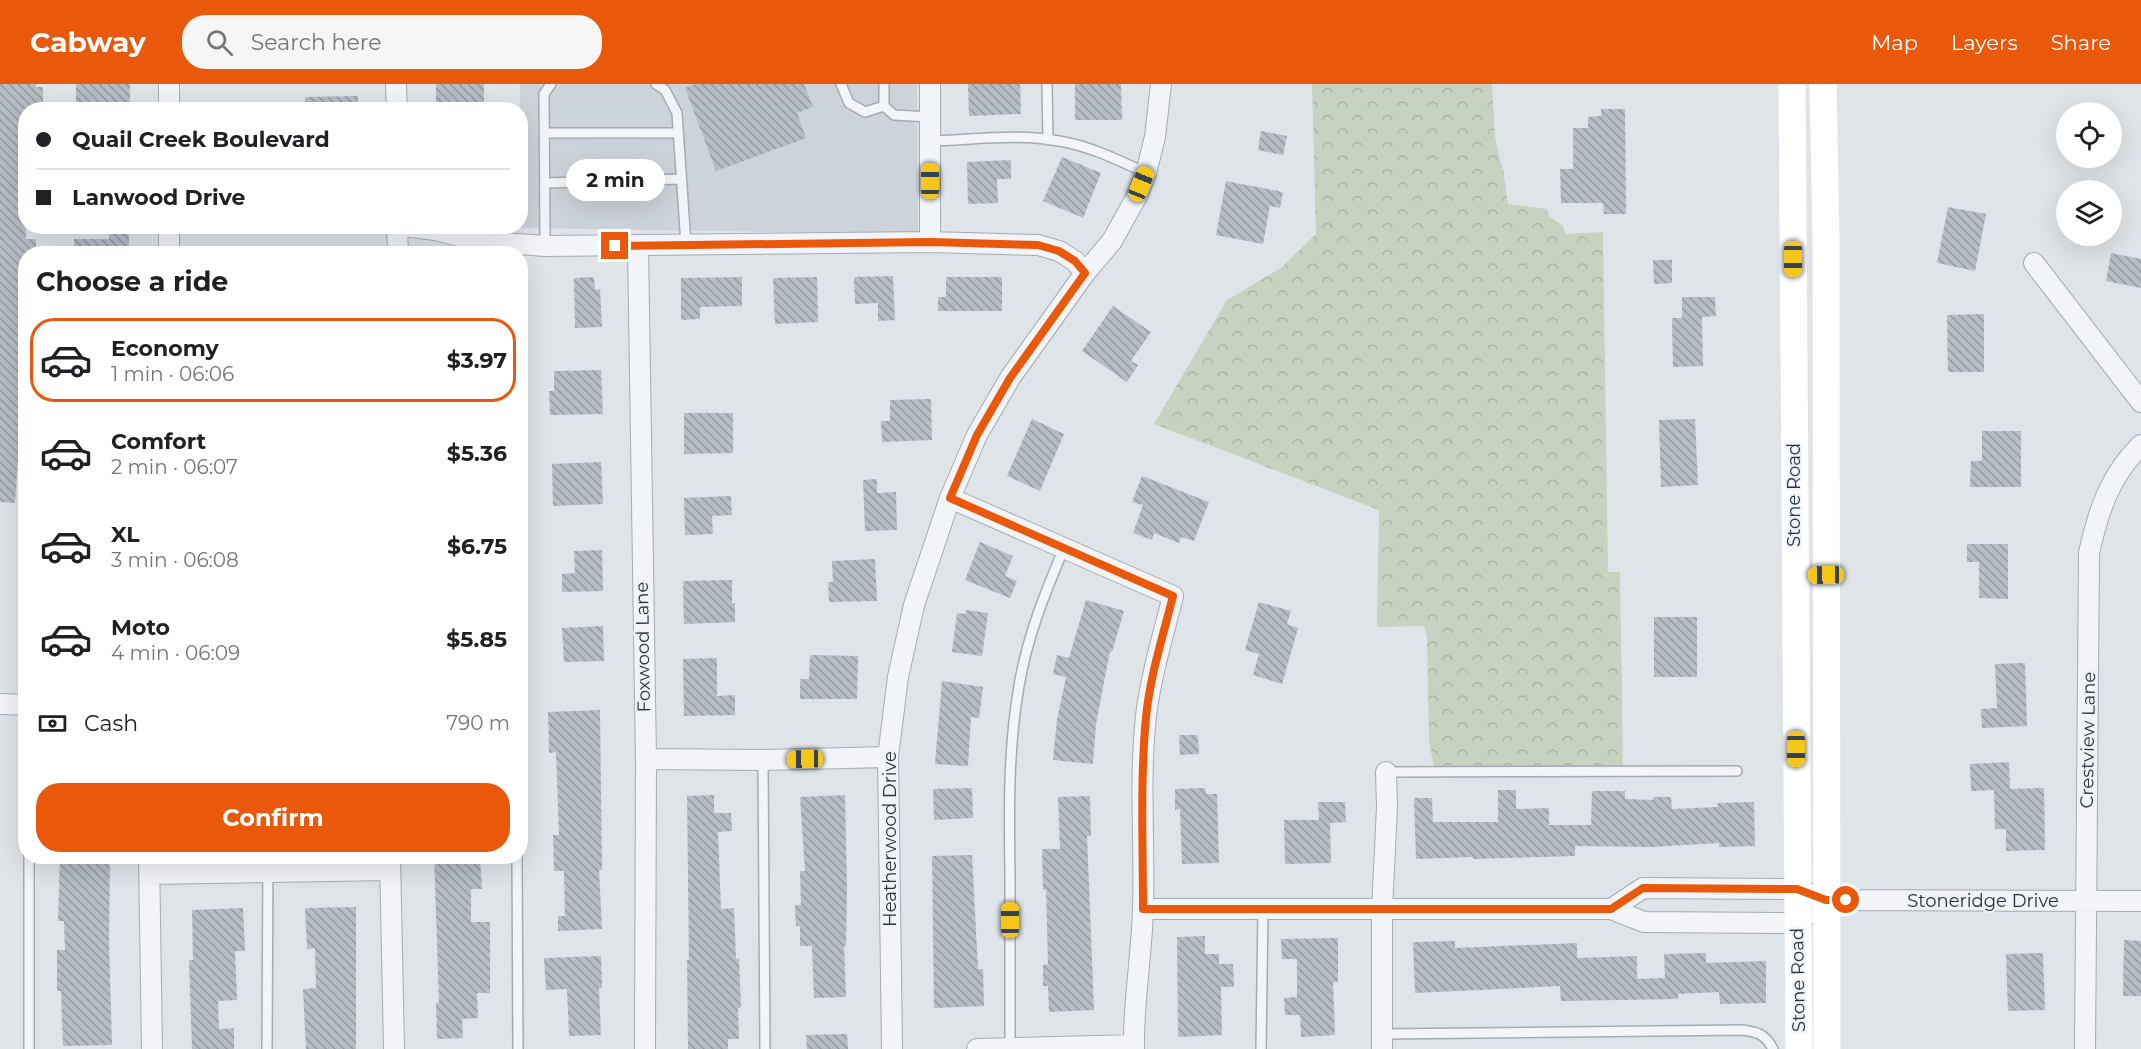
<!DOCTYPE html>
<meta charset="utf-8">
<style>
:root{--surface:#fff;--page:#f6f6f6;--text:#202124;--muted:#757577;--line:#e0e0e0;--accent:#ea580c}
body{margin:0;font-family:Montserrat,sans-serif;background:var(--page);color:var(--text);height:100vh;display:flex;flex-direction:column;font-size:22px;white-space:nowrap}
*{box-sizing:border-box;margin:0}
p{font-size:20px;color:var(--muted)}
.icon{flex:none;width:33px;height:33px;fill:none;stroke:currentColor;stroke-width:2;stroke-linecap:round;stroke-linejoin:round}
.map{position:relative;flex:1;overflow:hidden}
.details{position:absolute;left:18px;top:162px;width:510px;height:618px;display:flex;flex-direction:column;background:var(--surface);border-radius:24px;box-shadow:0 6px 24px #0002}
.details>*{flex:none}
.banner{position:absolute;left:18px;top:18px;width:510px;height:132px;border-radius:24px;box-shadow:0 6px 24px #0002;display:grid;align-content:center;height:132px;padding:0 18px;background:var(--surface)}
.controls{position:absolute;left:2056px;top:18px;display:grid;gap:12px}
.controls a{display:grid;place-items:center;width:66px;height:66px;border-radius:50%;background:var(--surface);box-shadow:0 6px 24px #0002;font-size:30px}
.end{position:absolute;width:27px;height:27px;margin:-14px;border:8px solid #ea580c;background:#fff;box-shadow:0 0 0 3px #fff}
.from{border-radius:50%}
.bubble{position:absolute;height:42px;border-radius:21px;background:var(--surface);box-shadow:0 6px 24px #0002;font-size:20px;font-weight:700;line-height:42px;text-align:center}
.car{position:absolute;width:18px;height:36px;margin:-18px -9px;border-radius:8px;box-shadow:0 0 4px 2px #0007;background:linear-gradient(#f5c518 24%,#345 0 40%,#f5c518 0 76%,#345 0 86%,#f5c518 0)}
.banner b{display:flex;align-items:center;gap:21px;height:57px;font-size:22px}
.banner b+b{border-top:2px solid var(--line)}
.banner i{width:15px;height:15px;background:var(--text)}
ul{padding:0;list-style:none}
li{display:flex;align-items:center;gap:18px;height:84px;margin:0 12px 9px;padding:0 6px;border:3px solid transparent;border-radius:24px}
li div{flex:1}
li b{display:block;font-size:22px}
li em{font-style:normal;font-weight:700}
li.current{border-color:var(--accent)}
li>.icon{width:54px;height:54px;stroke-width:1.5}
h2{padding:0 18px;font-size:27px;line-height:72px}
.pay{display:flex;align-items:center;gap:15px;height:66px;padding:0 18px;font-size:22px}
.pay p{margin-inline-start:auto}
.primary-button{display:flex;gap:12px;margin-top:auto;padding:12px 18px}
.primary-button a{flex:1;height:69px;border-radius:24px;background:var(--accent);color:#fff;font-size:24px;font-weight:700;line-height:69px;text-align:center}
header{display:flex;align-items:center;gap:36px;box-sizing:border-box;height:84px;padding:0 30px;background:var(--accent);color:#fff}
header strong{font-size:28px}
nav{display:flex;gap:33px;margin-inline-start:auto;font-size:21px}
.search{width:420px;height:54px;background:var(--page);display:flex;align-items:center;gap:15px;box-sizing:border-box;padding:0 21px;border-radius:24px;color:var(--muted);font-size:22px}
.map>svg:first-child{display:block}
</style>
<header>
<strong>Cabway</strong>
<div class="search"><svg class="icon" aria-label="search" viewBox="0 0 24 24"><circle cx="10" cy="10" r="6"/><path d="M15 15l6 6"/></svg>Search here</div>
<nav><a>Map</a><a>Layers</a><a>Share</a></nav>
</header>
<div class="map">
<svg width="2141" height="965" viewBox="0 0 2141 965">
<defs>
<pattern id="forest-crowns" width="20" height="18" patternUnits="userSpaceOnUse" patternTransform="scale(1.5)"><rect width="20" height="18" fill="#c7d2c1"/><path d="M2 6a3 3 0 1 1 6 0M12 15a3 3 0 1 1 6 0" fill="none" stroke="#abb5a7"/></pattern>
<pattern id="building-back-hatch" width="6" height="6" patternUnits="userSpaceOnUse" patternTransform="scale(1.5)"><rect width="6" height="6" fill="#b7bdc5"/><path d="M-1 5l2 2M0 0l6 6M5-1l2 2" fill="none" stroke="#959aa1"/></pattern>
</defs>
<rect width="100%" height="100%" fill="#dfe4e9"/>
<path fill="#cdd3da" d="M 520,0 L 917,0 L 918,150 L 521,144 Z"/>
<path fill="url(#forest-crowns)" d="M 1312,0 L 1492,0 L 1495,52 L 1498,68 L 1503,85 L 1508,120 L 1547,125 L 1549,132 L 1562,141 L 1566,150 L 1603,148 L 1608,488 L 1620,488 L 1623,685 L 1434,684 L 1429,657 L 1427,554 L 1424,542 L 1377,543 L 1379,426 L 1154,340 L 1227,216 L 1281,184 L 1316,150 Z"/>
<path fill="url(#building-back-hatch)" d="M 0,0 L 36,0 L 36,3 L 43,3 L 43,26 L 26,26 L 24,31 L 26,155 L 36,155 L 36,170 L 26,170 L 26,353 L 23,352 L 22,363 L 19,363 L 15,419 L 0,418 Z
M 76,0 L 130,0 L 130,26 L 76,26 Z
M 436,0 L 484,0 L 484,26 L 436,26 Z
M 695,0 L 804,0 L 813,23 L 797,29 L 806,54 L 716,87 L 685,4 Z
M 968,0 L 1020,0 L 1021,30 L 969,32 Z
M 1075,0 L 1121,0 L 1122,36 L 1075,36 Z
M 358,12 L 358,26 L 305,26 L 305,13 Z
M 1601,25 L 1625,25 L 1626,130 L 1604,130 L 1603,119 L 1561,119 L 1560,85 L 1573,85 L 1573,44 L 1588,44 L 1588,33 L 1601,32 Z
M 1261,47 L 1287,52 L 1283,71 L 1258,66 Z
M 1062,73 L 1101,89 L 1083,134 L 1043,117 Z
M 1011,76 L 1011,95 L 997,95 L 998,119 L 968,120 L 967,78 Z
M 1226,97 L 1283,108 L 1280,124 L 1270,122 L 1263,160 L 1216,151 Z
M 1948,123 L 1986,130 L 1975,187 L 1937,179 Z
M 109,142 L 129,142 L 129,170 L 74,170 L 74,155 L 109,155 Z
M 2111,169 L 2141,175 L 2141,204 L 2106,197 Z
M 1653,176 L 1672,176 L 1672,199 L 1654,200 Z
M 893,192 L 895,236 L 878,237 L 878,219 L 855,220 L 854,193 Z
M 594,193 L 595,206 L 600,205 L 602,243 L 575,244 L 574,194 Z
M 742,193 L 742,222 L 700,223 L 700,235 L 681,236 L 681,194 Z
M 817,193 L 818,238 L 775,240 L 773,194 Z
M 946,193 L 1002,193 L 1002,227 L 938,227 L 938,213 L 946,213 Z
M 1682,213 L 1715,213 L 1716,232 L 1702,233 L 1703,282 L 1673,283 L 1672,234 L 1682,234 Z
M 1113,222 L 1151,248 L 1131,277 L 1138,281 L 1127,298 L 1082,267 Z
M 1984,230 L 1984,288 L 1948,288 L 1947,231 Z
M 601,286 L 603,330 L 550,331 L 549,307 L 554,307 L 554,287 Z
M 931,315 L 932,356 L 882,358 L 881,337 L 890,337 L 890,316 Z
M 684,329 L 733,329 L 733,369 L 684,370 Z
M 1032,335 L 1064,350 L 1040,407 L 1007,392 Z
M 1695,335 L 1698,401 L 1661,403 L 1659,336 Z
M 1982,347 L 2021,347 L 2021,403 L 1970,403 L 1971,377 L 1982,377 Z
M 601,378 L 603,420 L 553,422 L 552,380 Z
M 1142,392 L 1209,418 L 1194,457 L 1181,453 L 1179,459 L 1154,449 L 1152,456 L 1133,449 L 1143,421 L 1132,418 Z
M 877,395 L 877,409 L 896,408 L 897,446 L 865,447 L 863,396 Z
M 731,412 L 732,431 L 712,432 L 713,450 L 685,451 L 684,414 Z
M 980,458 L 1013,472 L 1005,492 L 1017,497 L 1010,514 L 965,496 Z
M 1967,460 L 2008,460 L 2008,515 L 1979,514 L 1979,478 L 1967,478 Z
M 602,466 L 603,507 L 562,508 L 562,490 L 575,489 L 574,467 Z
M 875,475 L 877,517 L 829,518 L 828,498 L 833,498 L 832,477 Z
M 732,496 L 732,519 L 735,519 L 735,538 L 684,540 L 683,497 Z
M 1086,516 L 1124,527 L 1112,568 L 1110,567 L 1096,640 L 1093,680 L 1053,676 L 1057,636 L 1066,593 L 1053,590 L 1057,571 L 1069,574 Z
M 1259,518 L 1291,527 L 1287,540 L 1298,544 L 1282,600 L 1253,591 L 1259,570 L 1245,566 Z
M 966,526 L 988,529 L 982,572 L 952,568 L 957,529 L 965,530 Z
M 1654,533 L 1697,533 L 1697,593 L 1654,593 Z
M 603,542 L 604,577 L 564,578 L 562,544 Z
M 810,571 L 858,572 L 857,615 L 800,615 L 800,595 L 809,595 Z
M 717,574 L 717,612 L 735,611 L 735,631 L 684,632 L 683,575 Z
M 2025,579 L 2027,642 L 1982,644 L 1981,625 L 1997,624 L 1995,580 Z
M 942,597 L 983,603 L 979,634 L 971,633 L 968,682 L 935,680 Z
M 600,626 L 602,786 L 599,786 L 602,845 L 558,847 L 558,832 L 565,832 L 564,787 L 554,787 L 553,751 L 559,751 L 556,668 L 549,669 L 548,628 Z
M 1179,651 L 1198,651 L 1199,670 L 1180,671 Z
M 2009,678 L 2010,705 L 2044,704 L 2045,766 L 2006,767 L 2006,745 L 1995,745 L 1994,706 L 1971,707 L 1970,680 Z
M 972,704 L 973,734 L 934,736 L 933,705 Z
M 1205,704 L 1206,710 L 1217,710 L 1219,779 L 1182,780 L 1180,725 L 1175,726 L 1175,705 Z
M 1498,706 L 1516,706 L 1516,725 L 1549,724 L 1549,741 L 1591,741 L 1592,707 L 1625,707 L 1625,715 L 1653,716 L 1653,713 L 1671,713 L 1672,725 L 1718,723 L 1717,719 L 1754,718 L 1755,762 L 1719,763 L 1719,759 L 1650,763 L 1575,762 L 1575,772 L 1473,775 L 1472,773 L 1416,775 L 1414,714 L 1432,714 L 1433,738 L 1498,738 Z
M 714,711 L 714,729 L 731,729 L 732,747 L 718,748 L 721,825 L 734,824 L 736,875 L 739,874 L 741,924 L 738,924 L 739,955 L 728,955 L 728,965 L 688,965 L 687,876 L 689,876 L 687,712 Z
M 845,711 L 847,806 L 846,862 L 844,862 L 846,913 L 814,914 L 812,862 L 800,862 L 800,842 L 796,842 L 795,821 L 801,821 L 800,787 L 805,787 L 800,713 Z
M 1090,712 L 1091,752 L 1087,752 L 1094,926 L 1049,928 L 1048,902 L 1043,902 L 1043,881 L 1048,880 L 1046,805 L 1043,806 L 1042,765 L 1060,765 L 1058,713 Z
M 1318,718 L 1345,718 L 1346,738 L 1330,739 L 1331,779 L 1285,780 L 1284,736 L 1319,736 Z
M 972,771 L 978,885 L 983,885 L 984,922 L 934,924 L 932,772 Z
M 60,772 L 110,772 L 109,858 L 112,961 L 63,962 L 61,907 L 57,907 L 57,866 L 65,866 L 64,837 L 58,837 Z
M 434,772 L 480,772 L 482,805 L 471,805 L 471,838 L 490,838 L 490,909 L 477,909 L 478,934 L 462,935 L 463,954 L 437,955 L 436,919 L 439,918 Z
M 356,823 L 356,965 L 306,965 L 303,905 L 316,904 L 315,864 L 307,865 L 305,824 Z
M 243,824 L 245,867 L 235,867 L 237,916 L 218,917 L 219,945 L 234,944 L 234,965 L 192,965 L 189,876 L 193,876 L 192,826 Z
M 1205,852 L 1205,870 L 1219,870 L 1219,880 L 1233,880 L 1234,903 L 1221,903 L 1222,951 L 1178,953 L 1177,853 Z
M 1338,854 L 1338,898 L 1333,898 L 1335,951 L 1301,953 L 1300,931 L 1285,931 L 1284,914 L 1297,913 L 1297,875 L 1282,875 L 1281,855 Z
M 2124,856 L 2141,857 L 2141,912 L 2123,912 Z
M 1455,857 L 1455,864 L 1577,859 L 1577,874 L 1637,872 L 1637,895 L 1665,894 L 1664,870 L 1706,869 L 1706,879 L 1766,877 L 1766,919 L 1720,920 L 1719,908 L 1678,910 L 1678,915 L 1561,917 L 1560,902 L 1415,909 L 1413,858 Z
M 2043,869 L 2045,926 L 2008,927 L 2006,870 Z
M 601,872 L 602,904 L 599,904 L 601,951 L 569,952 L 567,905 L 546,906 L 544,874 Z
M 847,950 L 848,965 L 807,965 L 806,951 Z"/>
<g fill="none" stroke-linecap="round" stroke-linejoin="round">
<defs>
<path id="service" d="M 656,0 L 665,6 L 677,29 L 686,161
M 841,0 L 849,19 L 865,28 L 884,22
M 884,0 L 884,22 L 894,31 L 930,33
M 1047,0 L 1048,56
M 544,49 L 678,49
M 930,57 C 972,56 1017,49 1059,57 C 1090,62 1118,76 1146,89
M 545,99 L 681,95
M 545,162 L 544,10 L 551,0
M 763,676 L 765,965
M 1386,688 L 1737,687
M 29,772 L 29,965
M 517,772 L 518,965
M 1382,950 L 1742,946 C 1758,948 1765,950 1773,965
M 267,965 L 268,772
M 1010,965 C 1010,907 1010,850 1010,792 C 1009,728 1008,665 1019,602 C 1027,553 1045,509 1064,464
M 1261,965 L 1263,826"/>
<path id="minor" d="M 396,0 L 397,26
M 930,0 L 930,158
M 169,26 L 169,0
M 397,142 L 398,170
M 403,142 L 436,146 L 477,157 L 545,162 L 930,158 L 1038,161 L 1059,167 L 1075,177 L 1085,189
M 638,162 L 646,675 L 645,965
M 169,170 L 169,142
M 2034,179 L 2141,318
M 950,414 L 1173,512 C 1163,552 1151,591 1146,632 C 1139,696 1145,760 1143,824 C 1142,871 1133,918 1134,965
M 0,620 L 26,621
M 646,675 L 763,676 L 888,673
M 149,772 L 152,965
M 390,772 L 394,965
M 149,790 L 390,786
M 1826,816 L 2141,817
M 1143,825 L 1611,825 L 1644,838 L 1797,839 L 1826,816 L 1797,805 L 1643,804 L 1611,825
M 892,965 L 888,673 L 898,593 L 914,521 L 950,414 L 977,351 L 1010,294 L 1085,189 L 1112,157 L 1137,112 L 1146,89 L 1155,53 L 1161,0
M 977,965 L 1134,961
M 1382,965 L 1382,826 L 1387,723 L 1386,688
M 2085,965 L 2089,469 C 2098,428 2110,391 2141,361"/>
</defs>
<use href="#service" stroke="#a4abb3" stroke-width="12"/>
<use href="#minor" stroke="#a4abb3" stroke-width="22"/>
<use href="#service" stroke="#f2f4f7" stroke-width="9"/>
<use href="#minor" stroke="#f2f4f7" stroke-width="20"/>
<path stroke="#fff" stroke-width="27" d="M 1792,0 L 1799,965
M 1823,0 L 1826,153 L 1827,965"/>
</g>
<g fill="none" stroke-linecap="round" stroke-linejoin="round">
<path stroke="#ea580c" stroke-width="8" d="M 615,162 L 930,158 L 1038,161 L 1059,167 L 1075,177 L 1085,189 L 1010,294 L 977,351 L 950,414 L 1173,512 C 1163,552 1150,592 1146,633 C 1140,697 1143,761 1143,825 L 1611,825 L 1643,804 L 1797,805 L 1826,816 L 1846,816"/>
</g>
<g text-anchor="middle" stroke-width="4.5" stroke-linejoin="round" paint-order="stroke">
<g font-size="18" fill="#283340" stroke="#eff2f6">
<text transform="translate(1794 411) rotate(-90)" y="6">Stone Road</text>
<text transform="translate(643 563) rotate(-91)" y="6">Foxwood Lane</text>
<text transform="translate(2088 656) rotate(-89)" y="6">Crestview Lane</text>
<text transform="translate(890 755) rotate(-90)" y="6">Heatherwood Drive</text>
<text x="1983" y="823">Stoneridge Drive</text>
<text transform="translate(1798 896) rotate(-91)" y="6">Stone Road</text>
</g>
</g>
</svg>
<div class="controls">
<a><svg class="icon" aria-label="locate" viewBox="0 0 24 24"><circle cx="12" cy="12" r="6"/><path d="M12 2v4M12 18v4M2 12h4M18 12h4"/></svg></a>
<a><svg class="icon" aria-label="layers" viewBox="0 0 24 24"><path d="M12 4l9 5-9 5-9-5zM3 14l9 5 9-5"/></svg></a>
</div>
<i class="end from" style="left:1846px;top:816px"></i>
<i class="end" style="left:615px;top:162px"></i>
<div class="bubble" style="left:566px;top:75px;width:99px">2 min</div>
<i class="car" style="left:930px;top:97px;rotate:0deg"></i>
<i class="car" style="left:1141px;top:100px;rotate:22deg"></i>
<i class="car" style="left:1793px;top:175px;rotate:180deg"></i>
<i class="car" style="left:1826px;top:491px;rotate:269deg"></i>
<i class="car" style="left:1796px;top:665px;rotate:180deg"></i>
<i class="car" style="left:805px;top:675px;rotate:269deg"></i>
<i class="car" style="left:1010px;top:836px;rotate:0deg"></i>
<div class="banner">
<b><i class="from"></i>Quail Creek Boulevard</b>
<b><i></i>Lanwood Drive</b>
</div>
<section class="details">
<h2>Choose a ride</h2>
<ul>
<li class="current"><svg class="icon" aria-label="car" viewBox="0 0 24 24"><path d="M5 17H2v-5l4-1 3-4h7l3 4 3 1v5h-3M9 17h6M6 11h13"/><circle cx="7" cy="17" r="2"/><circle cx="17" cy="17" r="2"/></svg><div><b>Economy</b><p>1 min · 06:06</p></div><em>$3.97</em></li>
<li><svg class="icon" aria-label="car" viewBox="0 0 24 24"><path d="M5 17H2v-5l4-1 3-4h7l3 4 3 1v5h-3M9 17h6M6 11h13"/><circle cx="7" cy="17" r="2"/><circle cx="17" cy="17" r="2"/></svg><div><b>Comfort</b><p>2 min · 06:07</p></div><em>$5.36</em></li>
<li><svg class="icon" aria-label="car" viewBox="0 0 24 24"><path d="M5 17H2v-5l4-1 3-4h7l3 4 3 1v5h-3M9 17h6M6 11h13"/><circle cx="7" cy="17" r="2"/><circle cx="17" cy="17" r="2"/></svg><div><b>XL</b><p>3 min · 06:08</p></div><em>$6.75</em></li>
<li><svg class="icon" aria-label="car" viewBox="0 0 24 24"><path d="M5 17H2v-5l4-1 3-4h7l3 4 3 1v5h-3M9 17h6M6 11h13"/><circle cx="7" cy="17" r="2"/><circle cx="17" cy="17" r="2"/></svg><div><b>Moto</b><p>4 min · 06:09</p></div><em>$5.85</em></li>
</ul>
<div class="pay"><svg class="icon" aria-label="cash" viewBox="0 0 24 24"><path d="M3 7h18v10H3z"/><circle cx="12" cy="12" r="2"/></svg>Cash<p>790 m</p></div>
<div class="primary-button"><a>Confirm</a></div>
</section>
</div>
